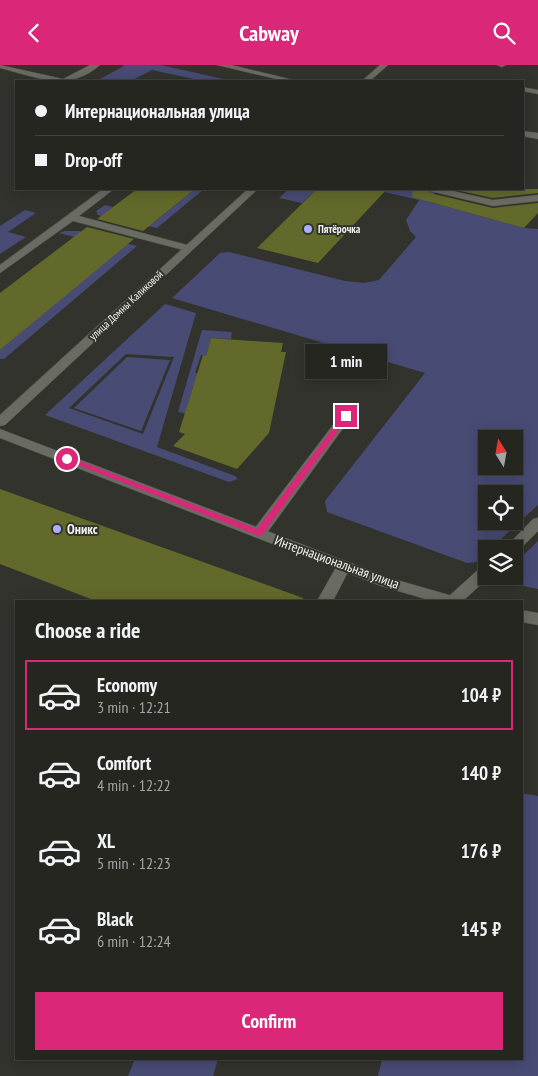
<!DOCTYPE html>
<meta charset="utf-8">
<style>
:root{--surface:#262621;--page:#2e2e2a;--text:#f1f3f6;--muted:#a4a5a5;--line:#42433f;--accent:#db2777}
body{margin:0;font-family:"PT Sans Narrow",sans-serif;background:var(--page);color:var(--text);height:100vh;display:flex;flex-direction:column;font-size:19px;white-space:nowrap}
*{box-sizing:border-box;margin:0}
p{font-size:16px;color:var(--muted)}
.icon{flex:none;width:28px;height:28px;fill:none;stroke:currentColor;stroke-width:2;stroke-linecap:round;stroke-linejoin:round}
.map{position:relative;flex:1;overflow:hidden}
.side{position:absolute;left:15px;top:535px;width:508px;height:460px;display:flex;flex-direction:column;background:var(--surface);border-radius:0px;box-shadow:0 2px 12px #0003,0 0 0 1px var(--line)}
.side>*{flex:none}
.banner{position:absolute;left:15px;top:15px;width:509px;height:110px;border-radius:0px;box-shadow:0 2px 12px #0003,0 0 0 1px var(--line);display:grid;align-content:center;height:110px;padding:0 20px;background:var(--surface)}
.needle{width:32px;rotate:349deg}
.controls{position:absolute;left:478px;top:365px;display:grid;gap:10px}
.controls a{display:grid;place-items:center;width:45px;height:45px;border-radius:0px;background:var(--surface);box-shadow:0 2px 12px #0003,0 0 0 1px var(--line);font-size:25px}
.end{position:absolute;width:22px;height:22px;margin:-11px;border:6px solid #db2777;background:#fff;box-shadow:0 0 0 2px #fff}
.from{border-radius:50%}
.bubble{position:absolute;height:35px;border-radius:0px;background:var(--surface);box-shadow:0 2px 12px #0003,0 0 0 1px var(--line);font-size:16px;font-weight:700;line-height:35px;text-align:center}
.banner b{display:flex;align-items:center;gap:18px;height:48px;font-size:19px}
.banner b+b{border-top:1px solid var(--line)}
.banner i{width:12px;height:12px;background:var(--text)}
ul{padding:0;list-style:none}
li{display:flex;align-items:center;gap:15px;height:70px;margin:0 10px 8px;padding:0 10px;border:2px solid transparent;border-radius:0px}
li div{flex:1}
li b{display:block;font-size:19px}
li em{font-style:normal;font-weight:700}
li.selected{border-color:var(--accent)}
li>.icon{width:45px;height:45px;stroke-width:1.5}
h2{padding:0 20px;font-size:22px;line-height:60px}
.primary-button{display:flex;gap:10px;margin-top:auto;padding:10px 20px}
.primary-button a{flex:1;height:58px;border-radius:0px;background:var(--accent);color:#fff;font-size:20px;font-weight:700;line-height:58px;text-align:center}
header{display:flex;justify-content:space-between;align-items:center;height:65px;padding:0 20px;background:var(--accent);color:#fff;font-size:22px;font-weight:700}
.map>svg:first-child{display:block}
</style>
<header><svg class="icon" aria-label="back" viewBox="0 0 24 24"><path d="M15 5l-7 7 7 7"/></svg>Cabway<svg class="icon" aria-label="search" viewBox="0 0 24 24"><circle cx="10" cy="10" r="6"/><path d="M15 15l6 6"/></svg></header>
<div class="map">
<svg width="538" height="1011" viewBox="0 0 538 1011">
<rect width="100%" height="100%" fill="#32332c"/>
<path fill="#484b74" fill-rule="evenodd" d="M 122,0 L 160,0 L 233,16 L 203,16 L 152,5 L 131,16 L 96,16 L 124,1 Z
M 195,124 L 204,124 L 157,163 L 98,150 L 96,146 L 105,140 L 113,142 L 107,147 L 153,158 Z
M 289,124 L 317,124 L 302,138 L 279,133 Z
M 386,124 L 421,124 L 436,127 L 426,136 L 524,163 L 538,164 L 538,440 L 490,484 L 486,484 L 486,488 L 476,497 L 467,498 L 327,447 L 325,436 L 425,308 L 172,233 L 220,188 L 229,187 L 345,216 L 364,218 L 379,215 L 416,172 L 410,166 L 406,155 L 419,135 L 384,127 ZM 486,374 L 514,374 L 514,401 L 486,401 ZM 486,429 L 514,429 L 514,456 L 486,456 Z
M 25,145 L 36,148 L 8,167 L 26,172 L 0,189 L 0,161 Z
M 65,166 L 79,166 L 137,181 L 4,294 L 0,294 L 0,285 L 120,184 L 59,168 Z
M 165,239 L 196,248 L 157,382 L 235,411 L 238,414 L 229,417 L 45,350 ZM 126,289 L 174,292 L 143,369 L 69,343 Z
M 202,265 L 232,267 L 231,274 L 211,273 L 206,291 L 201,290 L 195,308 L 200,309 L 196,322 L 193,322 L 187,342 L 188,349 L 178,347 Z
M 127,292 L 170,295 L 141,366 L 74,343 Z
M 538,476 L 538,524 L 508,518 L 504,511 L 514,511 L 514,499 Z
M 521,728 L 538,731 L 538,1011 L 378,1011 L 382,994 L 521,994 Z
M 135,994 L 218,994 L 213,1011 L 128,1011 Z"/>
<path fill="#63692b" d="M 137,124 L 195,124 L 143,166 L 97,154 Z
M 317,124 L 387,124 L 318,198 L 257,183 Z
M 413,124 L 426,124 L 430,128 L 493,143 L 538,138 L 538,148 L 524,163 L 412,132 Z
M 451,124 L 538,124 L 538,128 L 493,133 Z
M 87,162 L 134,174 L 0,285 L 0,228 Z
M 211,273 L 283,278 L 281,287 L 286,287 L 269,368 L 237,404 L 173,381 L 185,369 L 179,367 L 203,290 L 206,291 Z
M 0,424 L 303,533 L 303,536 L 96,536 L 0,499 Z"/>
<g fill="none" stroke-linecap="round" stroke-linejoin="round">
<defs>
<path id="service" d="M 0,0 L 63,14 L 90,0 L 100,0 C 68,28 36,12 0,3 Z
M 497,0 L 506,0 L 502,2 Z
M 522,22 L 538,25 L 538,29 L 522,26 Z
M 103,124 L 114,124 L 79,151 L 191,181 L 192,183 L 187,186 L 73,156 L 0,208 L 0,200 Z
M 428,124 L 444,124 L 493,135 L 538,130 L 538,136 L 493,141 L 430,126 Z
M 346,347 L 352,351 L 264,472 L 254,472 L 252,468 L 254,464 L 342,348 Z
M 344,496 L 349,497 L 351,501 L 333,536 L 317,536 L 339,497 Z"/>
<path id="minor" d="M 538,453 L 538,466 L 516,488 L 514,488 L 514,484 L 504,484 L 533,454 Z
M 486,501 L 486,511 L 490,511 L 463,536 L 445,536 L 448,532 L 481,502 Z"/>
<path id="tertiary" d="M 217,0 L 231,0 L 298,16 L 285,16 Z
M 380,0 L 388,0 L 370,16 L 362,16 Z
M 522,66 L 538,68 L 538,74 L 522,71 Z
M 248,124 L 258,124 L 5,360 L 0,361 L 0,350 Z
M 0,364 L 390,513 L 456,532 L 459,536 L 432,536 L 381,521 L 0,373 Z
M 521,545 L 538,548 L 538,560 L 521,557 Z"/>
</defs>
<use href="#service" stroke="#4e4f48" stroke-width="1"/>
<use href="#minor" stroke="#4e4f48" stroke-width="1"/>
<use href="#tertiary" stroke="#4e4f48" stroke-width="1"/>
<use href="#service" fill="#6a6b63" fill-rule="evenodd"/>
<use href="#minor" fill="#6a6b63" fill-rule="evenodd"/>
<use href="#tertiary" fill="#6a6b63" fill-rule="evenodd"/>
</g>
<path fill="#db2777" d="M 343,350 L 349,351 L 262,470 L 259,471 L 63,394 L 69,392 L 257,464 Z"/>
<g fill="#aab0fc" stroke="#32332c" stroke-width="2">
<circle cx="308" cy="164" r="5"/>
<circle cx="57" cy="464" r="5"/>
</g>
<g text-anchor="middle" stroke-width="4" stroke-linejoin="round" paint-order="stroke">
<g font-size="11" font-weight="bold" fill="#f1f2ed" stroke="#32332c" text-anchor="start">
<text x="318" y="168">Пятёрочка</text>
</g>
<g font-size="11" fill="#f1f2ed" stroke="#32332c">
<text transform="translate(126 240) rotate(-43)" y="4">улица Домны Каликовой</text>
</g>
<g font-size="14" font-weight="bold" fill="#f1f2ed" stroke="#32332c" text-anchor="start">
<text x="67" y="469">Оникс</text>
</g>
<g font-size="14" fill="#f1f2ed" stroke="#32332c">
<text transform="translate(337 497) rotate(20)" y="5">Интернациональная улица</text>
</g>
</g>
</svg>
<div class="controls">
<a><svg class="needle" viewBox="-14 -14 28 28"><path d="M0-13l5 13h-10z" fill="#e53935"/><path d="M0 13l5-13h-10z" fill="#a4a5a5"/></svg></a>
<a><svg class="icon" aria-label="locate" viewBox="0 0 24 24"><circle cx="12" cy="12" r="6"/><path d="M12 2v4M12 18v4M2 12h4M18 12h4"/></svg></a>
<a><svg class="icon" aria-label="layers" viewBox="0 0 24 24"><path d="M12 4l9 5-9 5-9-5zM3 14l9 5 9-5"/></svg></a>
</div>
<i class="end from" style="left:67px;top:394px"></i>
<i class="end" style="left:346px;top:351px"></i>
<div class="bubble" style="left:305px;top:279px;width:82px">1 min</div>
<div class="banner">
<b><i class="from"></i>Интернациональная улица</b>
<b><i></i>Drop-off</b>
</div>
<section class="side">
<h2>Choose a ride</h2>
<ul>
<li class="selected"><svg class="icon" aria-label="car" viewBox="0 0 24 24"><path d="M5 17H2v-5l4-1 3-4h7l3 4 3 1v5h-3M9 17h6M6 11h13"/><circle cx="7" cy="17" r="2"/><circle cx="17" cy="17" r="2"/></svg><div><b>Economy</b><p>3 min · 12:21</p></div><em>104 ₽</em></li>
<li><svg class="icon" aria-label="car" viewBox="0 0 24 24"><path d="M5 17H2v-5l4-1 3-4h7l3 4 3 1v5h-3M9 17h6M6 11h13"/><circle cx="7" cy="17" r="2"/><circle cx="17" cy="17" r="2"/></svg><div><b>Comfort</b><p>4 min · 12:22</p></div><em>140 ₽</em></li>
<li><svg class="icon" aria-label="car" viewBox="0 0 24 24"><path d="M5 17H2v-5l4-1 3-4h7l3 4 3 1v5h-3M9 17h6M6 11h13"/><circle cx="7" cy="17" r="2"/><circle cx="17" cy="17" r="2"/></svg><div><b>XL</b><p>5 min · 12:23</p></div><em>176 ₽</em></li>
<li><svg class="icon" aria-label="car" viewBox="0 0 24 24"><path d="M5 17H2v-5l4-1 3-4h7l3 4 3 1v5h-3M9 17h6M6 11h13"/><circle cx="7" cy="17" r="2"/><circle cx="17" cy="17" r="2"/></svg><div><b>Black</b><p>6 min · 12:24</p></div><em>145 ₽</em></li>
</ul>
<div class="primary-button"><a>Confirm</a></div>
</section>
</div>
